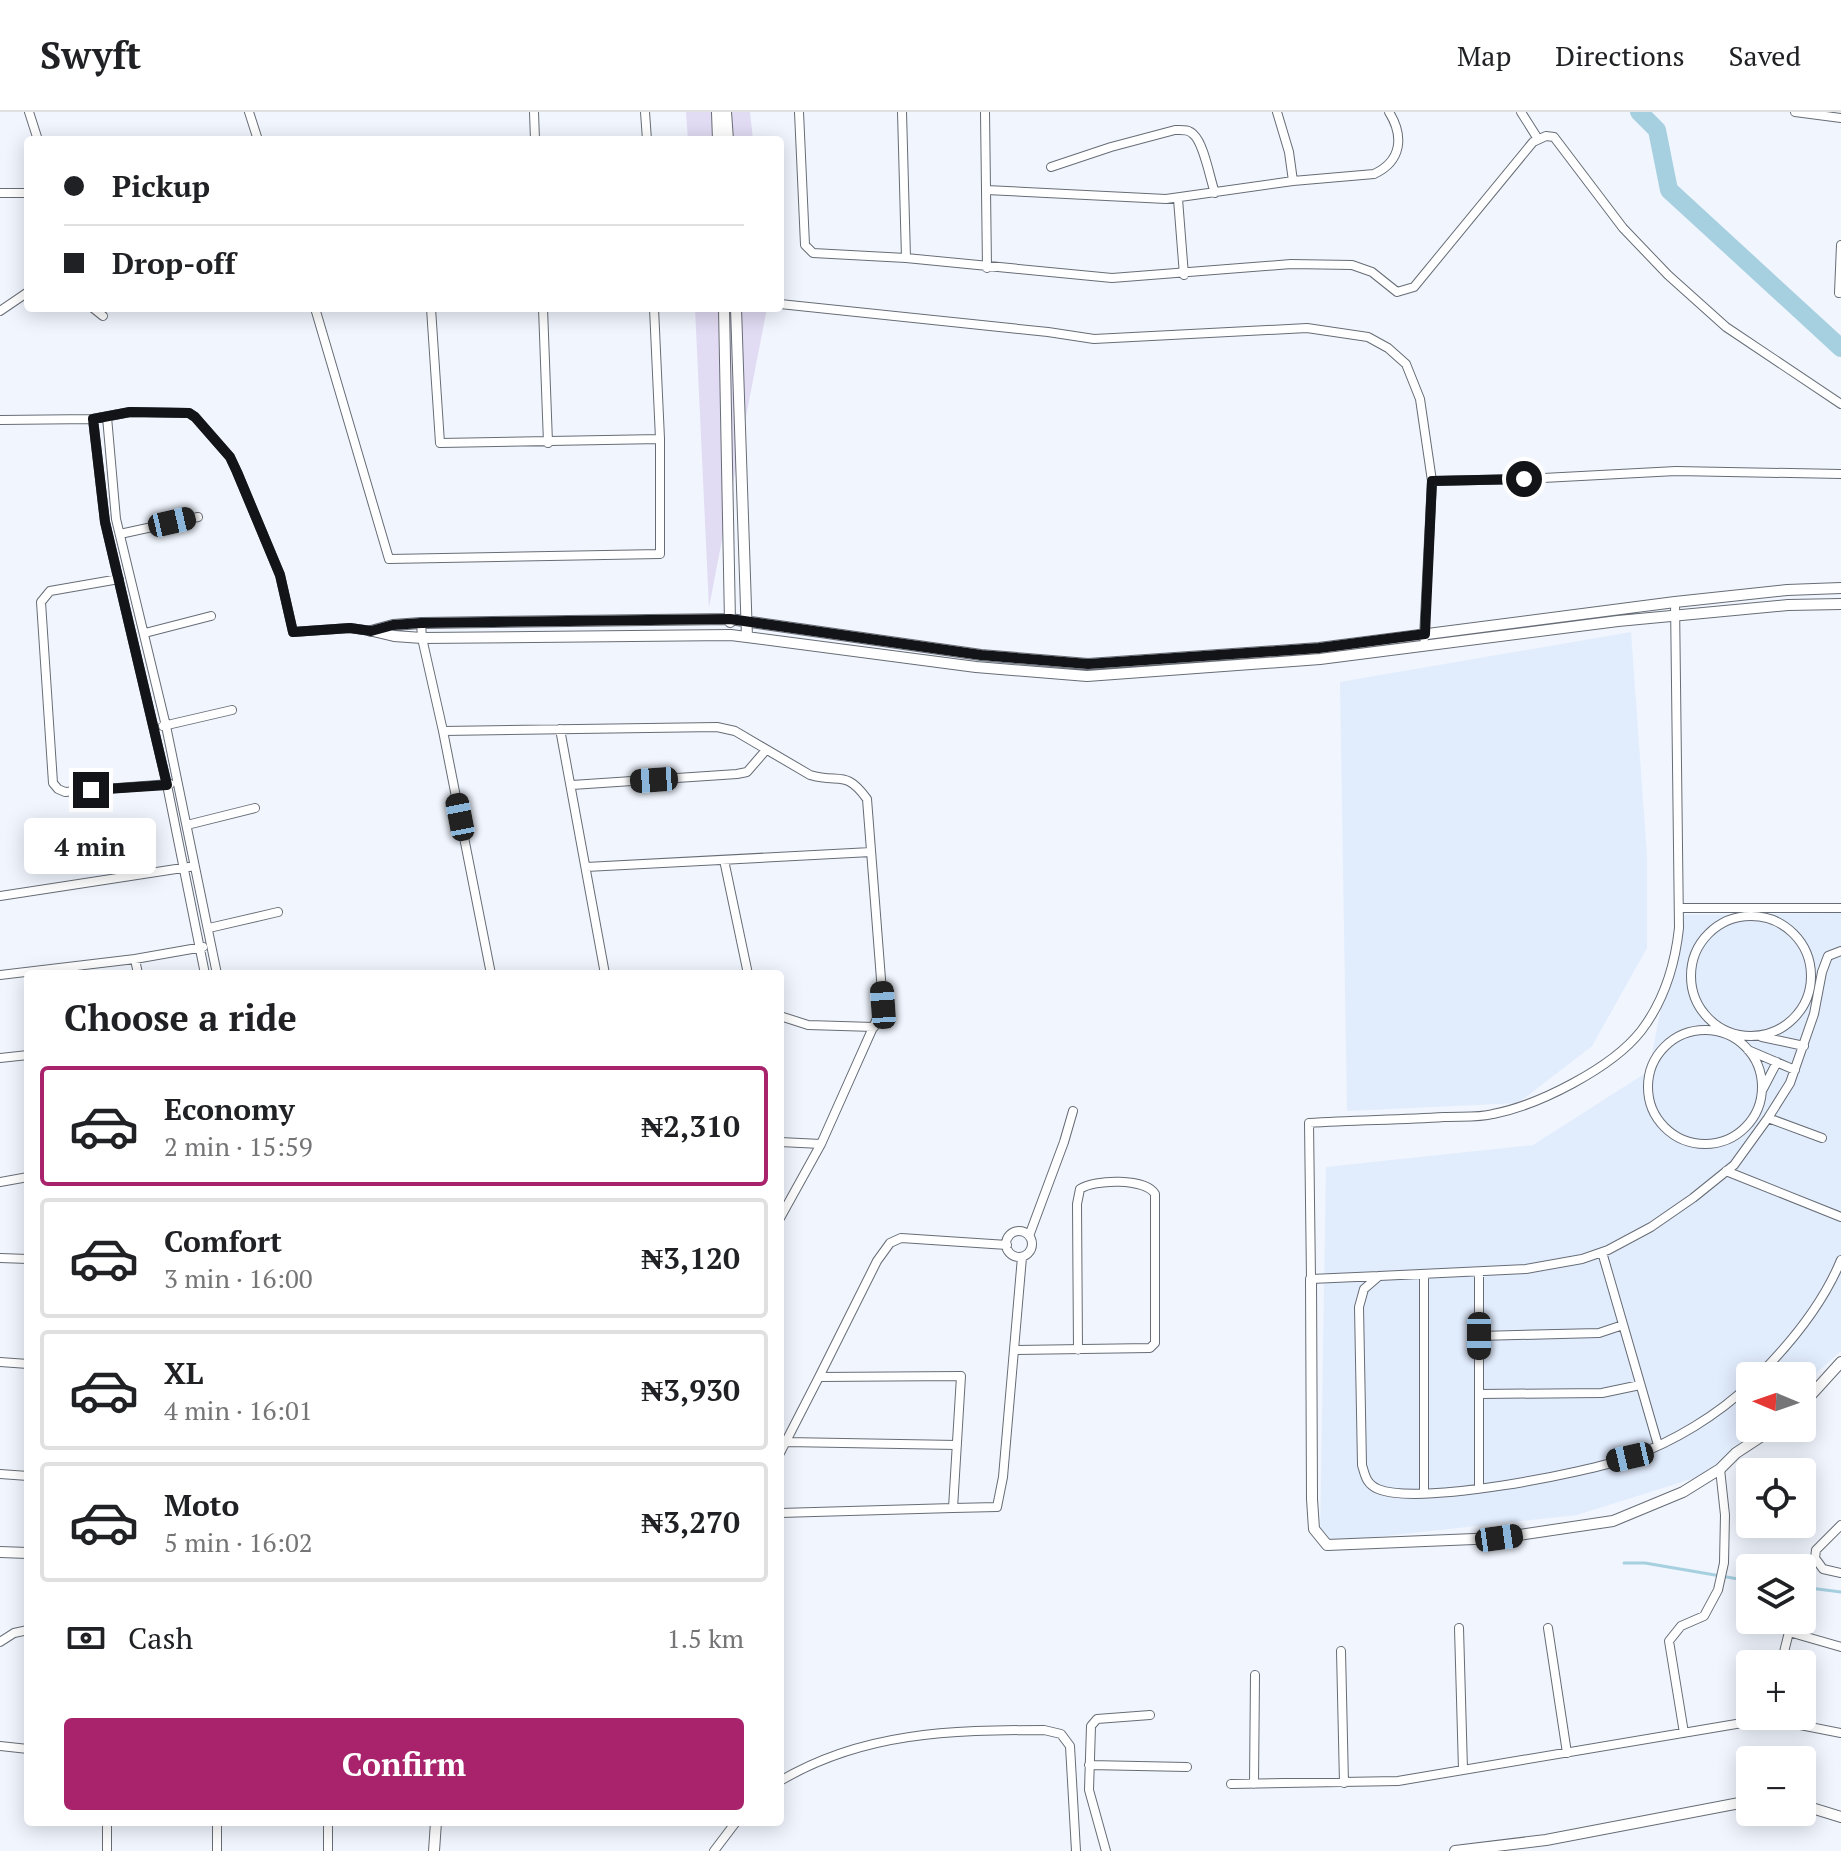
<!DOCTYPE html>
<meta charset="utf-8">
<style>
:root{--surface:#fff;--page:#f2f2f2;--text:#202124;--muted:#757577;--line:#e0e0e0;--accent:#a9236c}
body{margin:0;font-family:"PT Serif",serif;background:var(--page);color:var(--text);height:100vh;display:flex;flex-direction:column;font-size:30px;white-space:nowrap}
*{box-sizing:border-box;margin:0}
p{font-size:26px;color:var(--muted)}
.icon{flex:none;width:44px;height:44px;fill:none;stroke:currentColor;stroke-width:2;stroke-linecap:round;stroke-linejoin:round}
.map{position:relative;flex:1;overflow:hidden}
.panel{position:absolute;left:24px;top:858px;width:760px;height:856px;display:flex;flex-direction:column;background:var(--surface);border-radius:8px;box-shadow:0 4px 20px #0003}
.panel>*{flex:none}
.guide{position:absolute;left:24px;top:24px;width:760px;height:176px;border-radius:8px;box-shadow:0 4px 20px #0003;display:grid;align-content:center;height:176px;padding:0 40px;background:var(--surface)}
.needle{width:52px;rotate:272deg}
.buttons{position:absolute;left:1736px;top:1250px;display:grid;gap:16px}
.buttons a{display:grid;place-items:center;width:80px;height:80px;border-radius:8px;background:var(--surface);box-shadow:0 4px 20px #0003;font-size:40px}
.end{position:absolute;width:36px;height:36px;margin:-18px;border:10px solid #121418;background:#fff;box-shadow:0 0 0 4px #fff}
.from{border-radius:50%}
.bubble{position:absolute;height:56px;border-radius:8px;background:var(--surface);box-shadow:0 4px 20px #0003;font-size:26px;font-weight:800;line-height:56px;text-align:center}
.car{position:absolute;width:24px;height:48px;margin:-24px -12px;border-radius:10px;box-shadow:0 0 6px 2px #0007;background:linear-gradient(#222 24%,#8ab4d8 0 40%,#222 0 76%,#8ab4d8 0 86%,#222 0)}
.guide b{display:flex;align-items:center;gap:28px;height:76px;font-size:30px}
.guide b+b{border-top:2px solid var(--line)}
.guide i{width:20px;height:20px;background:var(--text)}
ul{padding:0;list-style:none}
li{display:flex;align-items:center;gap:24px;height:120px;margin:0 16px 12px;padding:0 24px;border:4px solid var(--line);border-radius:8px}
li div{flex:1}
li b{display:block;font-size:30px}
li em{font-style:normal;font-weight:800}
li.current{border-color:var(--accent)}
li>.icon{width:72px;height:72px;stroke-width:1.5}
h2{padding:0 40px;font-size:36px;line-height:96px}
.pay{display:flex;align-items:center;gap:20px;height:88px;padding:0 40px;font-size:30px}
.pay p{margin-inline-start:auto}
.action{display:flex;gap:16px;margin-top:auto;padding:16px 40px}
.action a{flex:1;height:92px;border-radius:8px;background:var(--accent);color:#fff;font-size:32px;font-weight:800;line-height:92px;text-align:center}
header{display:flex;align-items:center;gap:48px;box-sizing:border-box;height:112px;padding:0 40px;background:var(--surface);border-bottom:2px solid var(--line)}
header strong{font-size:38px}
nav{display:flex;gap:44px;margin-inline-start:auto;font-size:28px}
.map>svg:first-child{display:block}
</style>
<header>
<strong>Swyft</strong>
<nav><a>Map</a><a>Directions</a><a>Saved</a></nav>
</header>
<div class="map">
<svg width="1841" height="1739" viewBox="0 0 1841 1739">
<rect width="100%" height="100%" fill="#f0f5fe"/>
<path fill="#e1ecfd" d="M 1631,520 L 1647,744 L 1647,836 L 1592,934 L 1518,991 L 1347,999 L 1340,570 Z
M 1841,801 L 1841,1239 L 1802,1274 L 1802,1264 L 1750,1264 L 1750,1316 L 1756,1316 L 1704,1363 L 1577,1403 L 1320,1431 L 1326,1055 L 1533,1033 L 1649,959 L 1678,803 Z"/>
<path fill="#e1dbf3" d="M 686,0 L 750,0 L 753,28 L 688,28 Z
M 695,196 L 767,196 L 709,495 Z"/>
<g fill="none" stroke-linecap="round" stroke-linejoin="round">
<path stroke="#a6d0e0" stroke-width="3" d="M 1624,1451 L 1645,1451 L 1750,1469
M 1802,1475 L 1841,1480"/>
<path stroke="#a6d0e0" stroke-width="18" d="M 1639,0 L 1657,18 L 1669,78 L 1841,236"/>
<defs>
<path id="minor" d="M 29,0 L 38,28
M 249,0 L 258,28
M 534,0 L 535,28
M 645,0 L 647,28
M 799,0 L 805,133 L 813,141 L 906,146 L 1112,166 L 1291,152 L 1352,153 L 1372,160 L 1397,180 L 1414,175 L 1533,30 L 1546,24 L 1554,25 L 1623,116 L 1668,163 L 1726,215 L 1841,292
M 902,0 L 906,146
M 985,0 L 987,156
M 1277,0 L 1289,40 L 1293,69
M 1521,0 L 1538,27
M 1795,0 L 1841,6
M 1051,55 L 1111,35 L 1175,18 C 1182,18 1189,17 1194,23 C 1204,32 1210,67 1215,81
M 986,78 L 1166,87 L 1293,69 L 1374,62 C 1402,49 1404,24 1389,0
M 0,81 L 28,81
M 1178,87 L 1184,163
M 1839,181 L 1841,133
M 780,192 L 1048,220 L 1094,227 L 1307,216 L 1368,225 L 1388,236 L 1406,252 L 1420,287 L 1432,369 L 1424,526
M 93,196 L 103,204
M 315,196 L 389,447 L 660,442 L 660,327 L 654,196
M 431,196 L 440,331 L 660,327
M 543,196 L 548,331
M 0,199 L 28,180
M 107,305 L 116,407 L 166,614 L 217,862
M 93,307 L 105,410 L 167,673 L 205,862
M 0,308 L 93,307 L 130,300 L 189,301 L 195,305 L 230,345 L 237,360 L 280,463 L 293,520 L 350,516 L 371,519
M 1432,369 L 1524,367 L 1676,359 L 1841,362
M 120,422 L 198,405
M 119,467 L 50,479 L 41,490 L 53,671 L 58,677 L 65,680 L 170,672
M 421,511 L 422,526 L 443,619
M 145,521 L 211,504
M 163,614 L 232,598
M 560,617 L 605,862
M 572,673 L 737,662 L 747,660 L 766,638
M 187,713 L 255,696
M 724,748 L 748,862
M 586,755 L 871,740
M 0,784 L 189,755
M 1679,796 L 1841,796
M1691 864a60 60 0 1 1 120 0a60 60 0 1 1-120 0Z
M 209,816 L 278,800
M 135,847 L 138,862
M 491,862 L 443,619 L 717,615 L 735,619 L 810,663 C 840,672 845,657 867,687 L 883,893 L 821,1032
M 0,863 L 135,847 L 203,835
M 780,904 L 808,913 L 874,915
M1648 975a57 57 0 1 1 114 0a57 57 0 1 1-114 0Z
M 1762,925 L 1804,934
M 1748,938 L 1795,958
M 0,946 L 28,943
M 1763,977 L 1777,950
M 1768,1006 L 1822,1026
M 780,1030 L 821,1032 L 780,1106
M 1726,1059 L 1841,1105
M 0,1070 L 28,1065
M1006 1132a13 13 0 1 1 26 0a13 13 0 1 1-26 0Z
M 1029,1124 L 1064,1030 L 1073,999
M 1602,1140 L 1658,1333
M 0,1146 L 28,1147
M 1479,1161 L 1479,1376
M 1379,1164 L 1311,1167 L 1309,1011 C 1354,1008 1399,1008 1444,1005 C 1460,1004 1478,1006 1493,1002 C 1539,993 1612,956 1641,919 C 1664,889 1675,853 1679,816 L 1675,490
M 1479,1224 L 1599,1221 L 1623,1213
M 1014,1238 L 1150,1236 L 1155,1231 L 1155,1082 C 1146,1066 1094,1067 1080,1077 L 1077,1092 L 1078,1238
M 0,1250 L 28,1252
M 1758,1264 C 1792,1230 1823,1192 1841,1148
M 819,1265 L 877,1149 L 890,1131 L 901,1126 L 1007,1133
M 1750,1272 C 1718,1303 1673,1330 1631,1345 C 1586,1361 1419,1394 1378,1377 C 1366,1372 1365,1363 1362,1353 L 1359,1195 L 1364,1177 L 1379,1164 L 1526,1157 L 1582,1147 L 1608,1138 L 1651,1115 L 1693,1086 L 1734,1053 L 1768,1006 L 1790,971 L 1814,902 L 1822,860 L 1828,844 L 1841,839
M 1479,1282 L 1602,1281 L 1640,1273
M 786,1330 L 957,1333
M 780,1341 L 819,1265 L 961,1264 L 953,1396 L 780,1401
M 0,1362 L 28,1364
M 1424,1381 L 1424,1162
M 953,1396 L 997,1395 L 1003,1365 L 1022,1145
M 1841,1413 L 1816,1438 L 1815,1446 L 1823,1457 L 1841,1461
M 1459,1516 L 1463,1658
M 1548,1516 L 1567,1641
M 0,1530 L 14,1521 L 28,1518
M 1341,1539 L 1344,1671
M 1781,1552 L 1789,1520 L 1841,1535
M 1684,1621 L 1669,1529 L 1681,1514 L 1704,1504 L 1718,1478 L 1724,1451 L 1725,1403 L 1720,1357
M 0,1634 L 28,1637
M 1089,1653 L 1187,1655
M 780,1669 C 863,1620 951,1618 1044,1618 L 1061,1622 L 1070,1634 L 1076,1739
M 1231,1672 L 1398,1669 L 1754,1609 L 1785,1610 L 1841,1621
M 1254,1672 L 1255,1563
M 107,1710 L 107,1739
M 217,1739 L 217,1710
M 328,1739 L 328,1710
M 714,1739 L 736,1710
M 1106,1739 L 1089,1678 L 1091,1614 L 1097,1607 L 1150,1603"/>
<path id="tertiary" d="M 717,0 L 718,28
M 726,0 L 728,28
M 724,196 L 730,510
M 736,196 L 747,525
M 371,519 L 393,513 L 421,511 L 730,507 L 981,543 L 1088,552 L 1319,536 L 1675,490 L 1787,478 L 1841,476
M 373,519 L 394,524 L 422,526 L 731,523 L 976,555 L 1087,564 L 1320,547 L 1618,509 L 1788,493 L 1841,492
M 1311,1167 L 1312,1387 L 1314,1417 L 1327,1433 L 1499,1426 L 1613,1409 L 1683,1380 L 1720,1357 L 1736,1341 L 1774,1316
M 1802,1293 L 1841,1250
M 0,1440 L 28,1441
M 1802,1693 L 1841,1705
M 434,1739 L 436,1710
M 1455,1739 L 1546,1728 L 1750,1689"/>
</defs>
<use href="#minor" stroke="#676d76" stroke-width="10"/>
<use href="#tertiary" stroke="#676d76" stroke-width="12"/>
<use href="#minor" stroke="#fff" stroke-width="8"/>
<use href="#tertiary" stroke="#fff" stroke-width="10"/>
</g>
<g fill="none" stroke-linecap="round" stroke-linejoin="round">
<path stroke="#121418" stroke-width="10" d="M 91,678 L 167,673 L 105,410 L 93,307 L 130,300 L 189,301 L 195,305 L 230,345 L 237,360 L 280,463 L 293,520 L 350,516 L 371,519 L 393,513 L 421,511 L 730,507 L 981,543 L 1088,552 L 1319,536 L 1425,522 L 1432,369 L 1524,367"/>
</g>
</svg>
<div class="buttons">
<a><svg class="needle" viewBox="-14 -14 28 28"><path d="M0-13l5 13h-10z" fill="#e53935"/><path d="M0 13l5-13h-10z" fill="#757577"/></svg></a>
<a><svg class="icon" aria-label="locate" viewBox="0 0 24 24"><circle cx="12" cy="12" r="6"/><path d="M12 2v4M12 18v4M2 12h4M18 12h4"/></svg></a>
<a><svg class="icon" aria-label="layers" viewBox="0 0 24 24"><path d="M12 4l9 5-9 5-9-5zM3 14l9 5 9-5"/></svg></a>
<a>+</a>
<a>−</a>
</div>
<i class="end from" style="left:1524px;top:367px"></i>
<i class="end" style="left:91px;top:678px"></i>
<div class="bubble" style="left:24px;top:706px;width:132px">4 min</div>
<i class="car" style="left:172px;top:410px;rotate:77deg"></i>
<i class="car" style="left:654px;top:668px;rotate:266deg"></i>
<i class="car" style="left:460px;top:705px;rotate:349deg"></i>
<i class="car" style="left:883px;top:893px;rotate:356deg"></i>
<i class="car" style="left:1479px;top:1224px;rotate:180deg"></i>
<i class="car" style="left:1630px;top:1345px;rotate:257deg"></i>
<i class="car" style="left:1499px;top:1426px;rotate:82deg"></i>
<div class="guide">
<b><i class="from"></i>Pickup</b>
<b><i></i>Drop-off</b>
</div>
<section class="panel">
<h2>Choose a ride</h2>
<ul>
<li class="current"><svg class="icon" aria-label="car" viewBox="0 0 24 24"><path d="M5 17H2v-5l4-1 3-4h7l3 4 3 1v5h-3M9 17h6M6 11h13"/><circle cx="7" cy="17" r="2"/><circle cx="17" cy="17" r="2"/></svg><div><b>Economy</b><p>2 min · 15:59</p></div><em>₦2,310</em></li>
<li><svg class="icon" aria-label="car" viewBox="0 0 24 24"><path d="M5 17H2v-5l4-1 3-4h7l3 4 3 1v5h-3M9 17h6M6 11h13"/><circle cx="7" cy="17" r="2"/><circle cx="17" cy="17" r="2"/></svg><div><b>Comfort</b><p>3 min · 16:00</p></div><em>₦3,120</em></li>
<li><svg class="icon" aria-label="car" viewBox="0 0 24 24"><path d="M5 17H2v-5l4-1 3-4h7l3 4 3 1v5h-3M9 17h6M6 11h13"/><circle cx="7" cy="17" r="2"/><circle cx="17" cy="17" r="2"/></svg><div><b>XL</b><p>4 min · 16:01</p></div><em>₦3,930</em></li>
<li><svg class="icon" aria-label="car" viewBox="0 0 24 24"><path d="M5 17H2v-5l4-1 3-4h7l3 4 3 1v5h-3M9 17h6M6 11h13"/><circle cx="7" cy="17" r="2"/><circle cx="17" cy="17" r="2"/></svg><div><b>Moto</b><p>5 min · 16:02</p></div><em>₦3,270</em></li>
</ul>
<div class="pay"><svg class="icon" aria-label="cash" viewBox="0 0 24 24"><path d="M3 7h18v10H3z"/><circle cx="12" cy="12" r="2"/></svg>Cash<p>1.5 km</p></div>
<div class="action"><a>Confirm</a></div>
</section>
</div>
